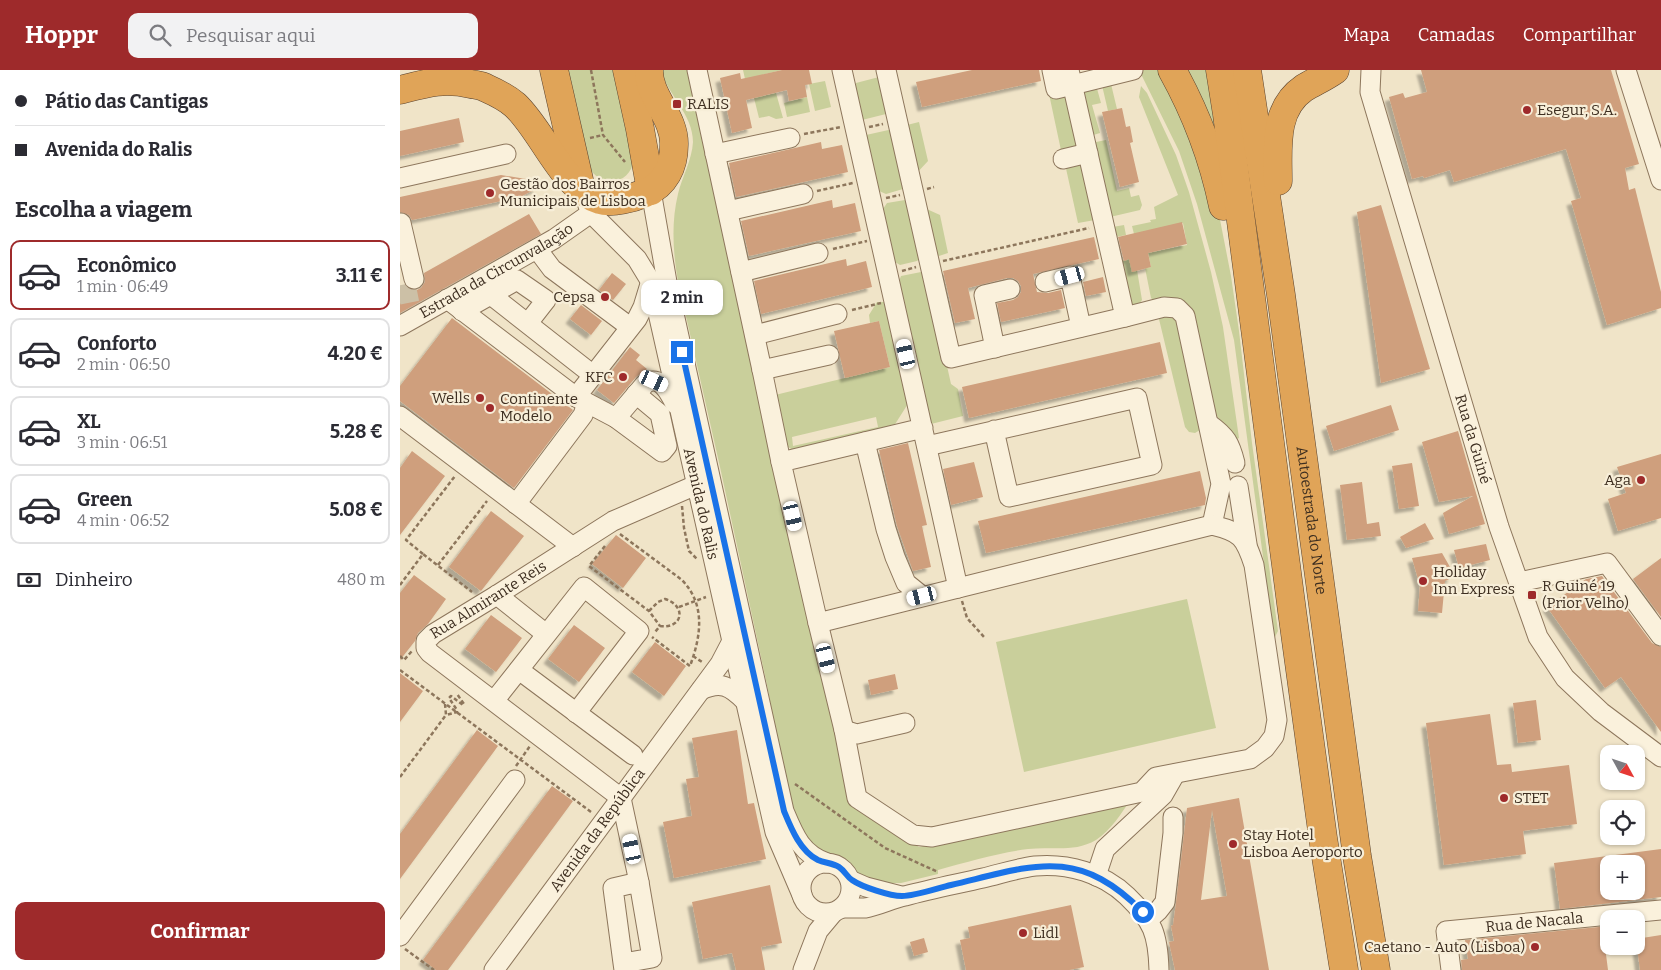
<!DOCTYPE html>
<html lang="pt">
<meta charset="utf-8">
<style>
:root{--surface:#fff;--page:#f2f2f3;--text:#2b2b33;--muted:#7c7c81;--line:#e1e1e2;--accent:#9e2a2b}
body{margin:0;font-family:Bitter,serif;background:var(--page);color:var(--text);height:100vh;display:flex;flex-direction:column;font-size:19px;white-space:nowrap}
*{box-sizing:border-box;margin:0}
p{font-size:16px;color:var(--muted)}
.icon{flex:none;width:28px;height:28px;fill:none;stroke:currentColor;stroke-width:2;stroke-linecap:round;stroke-linejoin:round}
.map{position:relative;flex:1;overflow:hidden}
.drawer{display:flex;flex-direction:column;background:var(--surface);width:400px}
.drawer>*{flex:none}
.hud{display:grid;align-content:center;height:110px;padding:0 15px;background:var(--surface)}
.needle{width:32px;rotate:130deg}
.buttons{position:absolute;left:1200px;top:675px;display:grid;gap:10px}
.buttons a{display:grid;place-items:center;width:45px;height:45px;border-radius:10px;background:var(--surface);box-shadow:0 1px 4px #0004;font-size:25px}
.end{position:absolute;width:22px;height:22px;margin:-11px;border:6px solid #1a73e8;background:#fff;box-shadow:0 0 0 2px #fff}
.from{border-radius:50%}
.bubble{position:absolute;height:35px;border-radius:10px;background:var(--surface);box-shadow:0 1px 4px #0004;font-size:16px;font-weight:700;line-height:35px;text-align:center}
.car{position:absolute;width:15px;height:30px;margin:-15px -8px;border-radius:6px;box-shadow:0 0 4px 1px #0007;background:linear-gradient(#fff 24%,#345 0 40%,#fff 0 76%,#345 0 86%,#fff 0)}
.hud b{display:flex;align-items:center;gap:18px;height:48px;font-size:19px}
.hud b+b{border-top:1px solid var(--line)}
.hud i{width:12px;height:12px;background:var(--text)}
ul{padding:0;list-style:none}
li{display:flex;align-items:center;gap:15px;height:70px;margin:0 10px 8px;padding:0 5px;border:2px solid var(--line);border-radius:10px}
li div{flex:1}
li b{display:block;font-size:19px}
li em{font-style:normal;font-weight:700}
li.current{border-color:var(--accent)}
li>.icon{width:45px;height:45px;stroke-width:1.5}
h2{padding:0 15px;font-size:22px;line-height:60px}
.pay{display:flex;align-items:center;gap:12px;height:55px;padding:0 15px;font-size:19px}
.pay p{margin-inline-start:auto}
.primary-button{display:flex;gap:10px;margin-top:auto;padding:10px 15px}
.primary-button a{flex:1;height:58px;border-radius:10px;background:var(--accent);color:#fff;font-size:20px;font-weight:700;line-height:58px;text-align:center}
header{display:flex;align-items:center;gap:30px;box-sizing:border-box;height:70px;padding:0 25px;background:var(--accent);color:#fff}
header strong{font-size:24px}
nav{display:flex;gap:28px;margin-inline-start:auto;font-size:18px}
.search{width:350px;height:45px;background:var(--page);display:flex;align-items:center;gap:12px;box-sizing:border-box;padding:0 18px;border-radius:10px;color:var(--muted);font-size:19px}
main{display:flex;flex:1;min-height:0}
.map>svg:first-child{display:block}
</style>
<header>
<strong>Hoppr</strong>
<div class="search"><svg class="icon" aria-label="search" viewBox="0 0 24 24"><circle cx="10" cy="10" r="6"/><path d="M15 15l6 6"/></svg>Pesquisar aqui</div>
<nav><a>Mapa</a><a>Camadas</a><a>Compartilhar</a></nav>
</header>
<main>
<section class="drawer">
<div class="hud">
<b><i class="from"></i>Pátio das Cantigas</b>
<b><i></i>Avenida do Ralis</b>
</div>
<h2>Escolha a viagem</h2>
<ul>
<li class="current"><svg class="icon" aria-label="car" viewBox="0 0 24 24"><path d="M5 17H2v-5l4-1 3-4h7l3 4 3 1v5h-3M9 17h6M6 11h13"/><circle cx="7" cy="17" r="2"/><circle cx="17" cy="17" r="2"/></svg><div><b>Econômico</b><p>1 min · 06:49</p></div><em>3.11 €</em></li>
<li><svg class="icon" aria-label="car" viewBox="0 0 24 24"><path d="M5 17H2v-5l4-1 3-4h7l3 4 3 1v5h-3M9 17h6M6 11h13"/><circle cx="7" cy="17" r="2"/><circle cx="17" cy="17" r="2"/></svg><div><b>Conforto</b><p>2 min · 06:50</p></div><em>4.20 €</em></li>
<li><svg class="icon" aria-label="car" viewBox="0 0 24 24"><path d="M5 17H2v-5l4-1 3-4h7l3 4 3 1v5h-3M9 17h6M6 11h13"/><circle cx="7" cy="17" r="2"/><circle cx="17" cy="17" r="2"/></svg><div><b>XL</b><p>3 min · 06:51</p></div><em>5.28 €</em></li>
<li><svg class="icon" aria-label="car" viewBox="0 0 24 24"><path d="M5 17H2v-5l4-1 3-4h7l3 4 3 1v5h-3M9 17h6M6 11h13"/><circle cx="7" cy="17" r="2"/><circle cx="17" cy="17" r="2"/></svg><div><b>Green</b><p>4 min · 06:52</p></div><em>5.08 €</em></li>
</ul>
<div class="pay"><svg class="icon" aria-label="cash" viewBox="0 0 24 24"><path d="M3 7h18v10H3z"/><circle cx="12" cy="12" r="2"/></svg>Dinheiro<p>480 m</p></div>
<div class="primary-button"><a>Confirmar</a></div>
</section>
<div class="map">
<svg width="1261" height="900" viewBox="0 0 1261 900">
<defs>
<filter id="shadow"><feDropShadow dx="-4.5" dy="4.5" stdDeviation="1" flood-color="#0004"/></filter>
</defs>
<rect width="100%" height="100%" fill="#f0e4c8"/>
<path fill="#c9cf9b" fill-rule="evenodd" d="M 167,0 L 214,0 L 234,89 C 231,113 206,118 191,101 Z
M 261,0 L 289,0 L 451,732 L 519,777 L 731,729 C 721,744 711,760 696,770 C 674,783 652,776 628,779 C 598,783 567,792 538,800 L 538,804 L 501,813 L 485,813 L 460,806 L 452,795 L 439,786 L 417,779 L 406,767 L 395,748 L 383,702 L 367,615 L 320,397 L 278,211 C 273,183 271,153 278,124 C 282,107 292,90 293,72 C 293,44 268,26 261,0 Z
M 343,0 L 382,0 L 345,9 Z
M 739,0 L 765,0 L 815,124 L 831,206 L 839,261 L 852,373 L 878,561 L 874,569 L 834,270 L 797,134 L 779,81 Z
M 778,0 L 807,0 L 825,123 Z
M 479,7 L 490,43 L 462,50 L 455,20 L 456,13 Z
M 425,11 L 431,37 L 415,41 L 409,14 Z
M 701,11 L 711,14 L 717,39 L 708,41 Z
M 696,15 L 701,33 L 692,35 L 700,63 L 690,66 L 680,19 Z
M 741,16 L 747,23 L 776,85 L 789,122 L 811,202 L 823,257 L 839,368 L 835,370 L 813,341 L 792,242 C 781,225 771,227 754,231 L 751,228 L 745,198 L 751,197 L 748,183 L 787,175 L 783,153 L 734,164 L 732,156 L 751,152 L 750,150 L 756,149 L 754,137 L 778,125 L 739,27 Z
M 666,20 L 680,81 L 662,85 L 649,24 Z
M 376,23 L 383,48 L 376,49 L 369,46 L 359,48 L 354,28 Z
M 407,27 L 410,42 L 387,47 L 384,33 Z
M 519,52 L 528,91 L 515,105 L 503,56 Z
M 493,59 L 503,119 L 486,124 L 479,121 L 466,65 Z
M 706,70 L 717,121 L 729,118 L 731,127 L 739,125 L 742,135 L 740,140 L 710,147 L 691,73 Z
M 682,90 L 695,150 L 678,153 L 665,94 Z
M 505,130 L 511,134 L 522,186 L 517,191 L 500,195 L 495,192 L 483,139 L 487,133 Z
M 520,136 L 540,145 L 548,183 L 539,186 L 531,181 Z
M 724,155 L 726,165 L 716,167 L 721,191 L 729,189 L 737,200 L 742,230 L 740,233 L 727,236 L 707,158 Z
M 521,202 L 527,206 L 551,314 L 558,319 L 563,346 L 531,354 L 499,211 L 501,206 Z
M 477,232 L 488,232 L 511,329 L 492,359 L 396,382 L 382,373 L 371,326 L 490,297 L 479,251 L 470,253 L 469,245 ZM 476,347 L 478,357 L 393,376 L 392,367 Z
M 772,242 L 780,248 L 801,354 L 800,360 L 795,363 L 789,362 L 785,357 L 758,245 Z
M 787,529 L 816,658 L 624,702 L 596,572 Z"/>
<path fill="#cf9f7d" fill-rule="evenodd" filter="url(#shadow)" d="M 382,0 L 409,0 L 412,14 L 405,15 L 407,27 L 389,31 L 387,20 L 346,30 L 352,58 L 332,63 L 320,8 L 340,3 L 341,9 Z
M 572,0 L 639,0 L 641,11 L 522,37 L 516,12 Z
M 1021,0 L 1211,0 L 1239,94 L 1225,98 L 1229,120 L 1235,118 L 1261,222 L 1261,238 L 1207,255 L 1171,131 L 1181,128 L 1166,79 L 1054,112 L 1050,100 L 1024,108 L 1023,106 L 1012,109 L 989,27 L 1003,23 L 1005,28 L 1027,22 Z
M 722,38 L 726,57 L 730,56 L 733,72 L 730,73 L 739,112 L 720,117 L 702,42 Z
M 59,48 L 64,72 L 0,86 L 0,61 Z
M 421,72 L 422,79 L 442,75 L 448,102 L 336,127 L 329,93 Z
M 101,105 L 126,109 L 138,118 L 120,127 L 12,150 L 9,145 L 0,142 L 0,127 Z
M 432,130 L 433,138 L 455,133 L 461,161 L 349,186 L 341,151 Z
M 981,135 L 1030,299 L 981,313 L 957,142 Z
M 129,144 L 141,164 L 0,243 L 0,217 L 5,215 L 11,220 L 17,220 L 21,218 L 25,212 L 24,203 Z
M 782,152 L 787,174 L 748,183 L 751,197 L 732,202 L 729,189 L 724,191 L 718,167 Z
M 694,167 L 699,189 L 633,204 L 637,222 L 648,223 L 661,220 L 665,238 L 601,252 L 597,233 L 613,230 L 618,227 L 621,222 L 621,216 L 618,211 L 613,208 L 607,208 L 568,218 L 575,249 L 555,253 L 543,201 Z
M 446,189 L 447,196 L 466,191 L 472,217 L 361,244 L 354,211 Z
M 212,203 L 226,214 L 213,230 L 199,220 Z
M 703,207 L 706,222 L 686,226 L 683,212 Z
M 181,235 L 202,251 L 191,265 L 170,249 Z
M 52,248 L 173,340 L 114,418 L 0,331 L 0,316 Z
M 479,251 L 490,297 L 445,308 L 434,261 Z
M 760,272 L 767,303 L 569,348 L 562,317 Z
M 230,277 L 240,285 L 236,290 L 247,299 L 236,307 L 214,333 L 197,320 Z
M 991,335 L 999,360 L 934,381 L 926,356 Z
M 1058,361 L 1085,454 L 1049,464 L 1043,443 L 1073,426 L 1039,432 L 1022,372 Z
M 508,373 L 527,455 L 522,456 L 531,497 L 513,501 L 497,456 L 479,380 Z
M 12,381 L 45,406 L 0,465 L 0,398 Z
M 1261,384 L 1261,448 L 1218,461 L 1208,429 L 1226,423 L 1217,397 Z
M 574,392 L 583,427 L 551,435 L 543,399 Z
M 1012,393 L 1019,436 L 999,439 L 992,396 Z
M 800,401 L 806,428 L 805,435 L 586,483 L 578,451 Z
M 962,412 L 967,454 L 979,452 L 981,466 L 947,470 L 940,415 Z
M 91,441 L 124,466 L 81,521 L 49,497 Z
M 1025,453 L 1034,469 L 1006,478 L 1000,467 Z
M 216,465 L 246,488 L 223,518 L 192,494 Z
M 1086,474 L 1090,490 L 1059,498 L 1054,480 Z
M 1042,483 L 1050,497 L 1052,508 L 1045,511 L 1042,543 L 1018,541 L 1020,516 L 1012,488 Z
M 1261,488 L 1261,547 L 1233,509 Z
M 14,505 L 46,529 L 28,554 L 18,563 L 15,571 L 0,590 L 0,523 Z
M 1202,506 L 1252,573 L 1261,577 L 1261,662 L 1221,607 L 1205,618 L 1147,537 L 1186,509 Z
M 91,545 L 122,568 L 96,602 L 65,579 Z
M 174,555 L 205,578 L 179,612 L 148,589 Z
M 255,572 L 286,596 L 264,626 L 232,602 Z
M 0,603 L 23,621 L 0,652 Z
M 495,604 L 498,619 L 471,625 L 468,610 Z
M 1136,630 L 1141,670 L 1118,673 L 1113,633 Z
M 1090,644 L 1097,695 L 1111,694 L 1112,702 L 1169,695 L 1177,754 L 1123,761 L 1126,784 L 1044,795 L 1026,653 Z
M 77,660 L 98,676 L 0,809 L 0,764 Z
M 337,660 L 348,734 L 354,733 L 366,789 L 274,808 L 263,752 L 292,746 L 286,709 L 299,707 L 292,668 Z
M 152,716 L 173,731 L 48,900 L 36,900 L 23,890 Z
M 839,728 L 869,900 L 775,900 L 769,872 L 774,871 L 771,856 L 773,855 L 776,833 L 787,738 ZM 812,740 L 827,826 L 801,830 Z
M 1261,779 L 1261,827 L 1160,839 L 1154,793 ZM 1209,794 L 1236,794 L 1236,821 L 1209,821 Z
M 370,815 L 382,873 L 361,877 L 365,900 L 336,900 L 332,883 L 303,889 L 292,832 Z
M 671,835 L 684,897 L 669,900 L 566,900 L 560,870 L 570,868 L 568,857 Z
M 1209,856 L 1209,860 L 1203,861 L 1208,900 L 1062,900 L 1061,890 L 1068,889 L 1065,870 Z
M 1261,865 L 1261,900 L 1240,900 L 1236,869 Z
M 524,868 L 528,882 L 514,886 L 510,872 Z"/>
<g fill="none" stroke-linecap="round" stroke-linejoin="round">
<path stroke="#ccc0a6" stroke-width="19" stroke-dasharray="19 9" stroke-linecap="butt" d="M 6,214 L 11,239"/>
<defs>
<g id="minor">
<path d="M 297,0 L 362,300"/>
<path d="M 442,0 C 481,172 520,345 558,518 L 418,553 L 381,392 L 523,358"/>
<path d="M 486,0 L 551,288 L 725,247"/>
<path d="M 652,0 L 656,19 L 733,0"/>
<path d="M 669,0 L 725,247 L 764,237 L 777,238 L 785,246 L 821,414 L 812,455"/>
<path id="s1" d="M 971,0 L 970,22 L 1099,457 L 1138,567 L 1165,608 L 1201,642 L 1261,687"/>
<path d="M 1226,0 L 1261,110"/>
<path d="M 315,84 L 390,68"/>
<path d="M 663,89 L 688,83"/>
<path d="M 0,108 L 106,84"/>
<path id="s2" d="M 182,120 L 191,143 L 237,189 L 251,212 L 375,762 L 402,825"/>
<path d="M 251,121 L 267,212 L 384,741 C 394,765 401,784 427,793"/>
<path d="M 328,141 L 403,124"/>
<path d="M 1,153 L 14,209"/>
<path d="M 137,179 L 152,199 L 230,257"/>
<path d="M 341,202 L 418,183"/>
<path d="M 645,212 L 670,206 L 681,257"/>
<path d="M 91,225 L 193,305"/>
<path d="M 47,229 L 176,327 L 216,348 L 262,382 L 267,376 L 260,344 L 236,324"/>
<path d="M 62,241 L 117,210 L 146,230 L 128,253"/>
<path id="s3" d="M 0,256 L 154,169 L 191,143"/>
<path d="M 355,265 L 437,244"/>
<path d="M 595,278 L 584,225 L 610,219"/>
<path d="M 176,327 L 237,249 L 243,237 L 250,214"/>
<path d="M 0,346 L 173,477"/>
<path d="M 216,348 L 245,314 C 260,304 269,322 275,334"/>
<path d="M 809,354 C 826,366 830,373 835,393"/>
<path d="M 465,372 L 486,459 L 495,487 L 506,513 L 522,526"/>
<path d="M 527,376 L 737,328 L 752,395 L 609,427 L 594,360"/>
<path d="M 381,392 L 362,300 L 429,285"/>
<path d="M 838,416 L 847,474"/>
<path d="M 116,434 L 183,345 L 187,333"/>
<path d="M 1119,512 L 1207,493 L 1261,566"/>
<path d="M 97,525 L 146,564"/>
<path d="M 418,553 L 444,660 L 457,728 L 513,765 L 532,767 L 742,722 L 756,707 L 850,689 L 865,678 L 874,666 L 877,650 L 854,495 C 845,467 841,462 812,455 L 558,518"/>
<path d="M 119,600 L 233,685"/>
<path d="M 301,620 C 321,611 330,616 345,631"/>
<path d="M 94,631 L 184,517 L 239,561 L 176,643"/>
<path d="M 444,660 L 457,664 L 505,653"/>
<circle cx="426" cy="818" r="25"/>
<path d="M 696,806 L 705,779 L 763,725 L 775,704"/>
<path d="M 450,810 L 466,817 L 501,826"/>
<path id="s4" d="M 239,812 L 221,728 L 30,583 L 26,578 L 26,571 L 33,564 L 97,525 L 213,451 L 296,415"/>
<path d="M 442,838 C 449,838 457,838 465,838 C 478,836 491,829 505,826 C 531,819 557,814 583,808 C 600,804 618,798 635,796 C 668,793 703,803 727,826 C 753,851 758,864 759,900"/>
<path d="M 749,849 L 758,841 L 765,832 L 773,763 L 773,747"/>
<path d="M 0,866 L 115,710"/>
<path d="M 223,893 L 252,888 L 239,812 L 213,818 L 223,893 L 224,900"/>
<path id="s5" d="M 94,900 L 320,594 L 332,571"/>
<path d="M 403,900 L 418,861 L 433,843"/>
<path id="s6" d="M 1051,900 L 1046,861 L 1261,840"/>
</g>
<g id="highway">
<path d="M 154,0 L 180,114"/>
<path d="M 227,0 L 240,59 L 251,121"/>
<path d="M 772,0 C 796,43 813,88 823,136"/>
<path d="M 820,0 L 827,44 L 892,541 L 923,768 L 944,900"/>
<path id="s7" d="M 847,0 L 881,225 L 957,786 L 976,900"/>
<path d="M 0,20 C 27,13 43,8 71,14 C 76,15 81,15 86,18 C 95,22 107,28 115,35 C 143,61 163,119 200,130 C 212,134 233,128 245,123 C 265,115 274,96 274,75 C 275,47 248,26 249,0"/>
<path d="M 878,111 C 878,78 873,39 904,18 C 914,12 925,7 935,0"/>
</g>
</defs>
<use href="#minor" stroke="#8d765c" stroke-width="21"/>
<use href="#highway" stroke="#5b4430" stroke-width="29"/>
<path stroke="#8d765c" stroke-width="2.5" stroke-dasharray="4 2.5" stroke-linecap="butt" d="M 191,0 L 203,65 L 225,92
M 469,57 L 483,54
M 404,64 L 441,57
M 190,68 L 203,65
M 527,119 L 534,117
M 417,121 L 453,113
M 486,128 L 500,125
M 433,179 L 467,171
M 543,191 L 689,158
M 502,201 L 516,197
M 452,240 L 481,233
M 282,436 L 284,458 L 289,481 L 297,489
M 220,464 L 282,510 C 306,535 301,566 290,596 L 252,567
M 205,476 L 189,496 L 249,541 L 260,556
M 23,484 L 6,470 L 55,406
M 38,495 L 87,431
M 0,515 L 23,484 L 72,522
M 562,531 L 567,548 L 585,568
M 279,537 L 306,527
M 249,541 L 258,532 L 265,529 C 287,536 283,559 260,556 L 255,562
M 0,586 L 4,590 L 12,581
M 293,586 L 302,592
M 0,600 L 191,742
M 45,634 L 46,645 L 57,642 L 57,640 L 49,628 L 51,626 L 63,635 L 64,634 L 57,624
M 116,696 L 130,676
M 0,707 L 46,645
M 395,714 L 485,778 L 538,802
M 5,879 L 34,900"/>
<use href="#minor" stroke="#faf1dc" stroke-width="19"/>
<use href="#highway" stroke="#e0a458" stroke-width="28"/>
</g>
<g fill="none" stroke-linecap="round" stroke-linejoin="round">
<path stroke="#1a73e8" stroke-width="6" d="M 282,282 L 384,741 C 391,758 400,781 418,790 C 425,793 433,793 439,797 C 445,801 447,807 452,810 C 462,817 490,826 502,826 C 515,826 538,818 551,815 C 632,796 677,775 743,842"/>
</g>
<g fill="#9e2a2b" stroke="#f7eed8" stroke-width="2">
<rect x="272" y="29" width="10" height="10" rx="2.5"/>
<circle cx="1127" cy="40" r="5"/>
<circle cx="90" cy="123" r="5"/>
<circle cx="205" cy="227" r="5"/>
<circle cx="223" cy="307" r="5"/>
<circle cx="80" cy="328" r="5"/>
<circle cx="90" cy="338" r="5"/>
<circle cx="1241" cy="410" r="5"/>
<circle cx="1023" cy="511" r="5"/>
<rect x="1127" y="520" width="10" height="10" rx="2.5"/>
<circle cx="1104" cy="728" r="5"/>
<circle cx="833" cy="774" r="5"/>
<circle cx="623" cy="863" r="5"/>
<circle cx="1135" cy="877" r="5"/>
</g>
<g text-anchor="middle" stroke-width="4.5" stroke-linejoin="round" paint-order="stroke">
<g font-size="15" fill="#3d2e20" stroke="#f7eed8" text-anchor="start">
<text x="287" y="39">RALIS</text>
<text x="1137" y="45">Esegur, S.A.</text>
<text x="100" y="119">Gestão dos Bairros<tspan x="100" dy="17">Municipais de Lisboa</tspan></text>
<text x="195" y="232" text-anchor="end">Cepsa</text>
<text x="213" y="312" text-anchor="end">KFC</text>
<text x="70" y="333" text-anchor="end">Wells</text>
<text x="100" y="334">Continente<tspan x="100" dy="17">Modelo</tspan></text>
<text x="1231" y="415" text-anchor="end">Aga</text>
<text x="1033" y="507">Holiday<tspan x="1033" dy="17">Inn Express</tspan></text>
<text x="1142" y="521">R Guiné 19<tspan x="1142" dy="17">(Prior Velho)</tspan></text>
<text x="1114" y="733">STET</text>
<text x="843" y="770">Stay Hotel<tspan x="843" dy="17">Lisboa Aeroporto</tspan></text>
<text x="633" y="868">Lidl</text>
<text x="1125" y="882" text-anchor="end">Caetano - Auto (Lisboa)</text>
</g>
<g font-size="15" fill="#3d2e20" stroke="#f7eed8">
<text dy="5" stroke="none"><textPath href="#s3" startOffset="111">Estrada da Circunvalação</textPath></text>
<text dy="5" stroke="none"><textPath href="#s1" startOffset="384">Rua da Guiné</textPath></text>
<text dy="5" stroke="none"><textPath href="#s2" startOffset="344">Avenida do Ralis</textPath></text>
<text dy="5" stroke="none"><textPath href="#s7" startOffset="455">Autoestrada do Norte</textPath></text>
<text dy="5" stroke="none"><textPath href="#s4" startOffset="414">Rua Almirante Reis</textPath></text>
<text dy="5" stroke="none"><textPath href="#s5" startOffset="174">Avenida da República</textPath></text>
<text dy="5" stroke="none"><textPath href="#s6" startOffset="128">Rua de Nacala</textPath></text>
</g>
</g>
</svg>
<div class="buttons">
<a><svg class="needle" viewBox="-14 -14 28 28"><path d="M0-13l5 13h-10z" fill="#e53935"/><path d="M0 13l5-13h-10z" fill="#7c7c81"/></svg></a>
<a><svg class="icon" aria-label="locate" viewBox="0 0 24 24"><circle cx="12" cy="12" r="6"/><path d="M12 2v4M12 18v4M2 12h4M18 12h4"/></svg></a>
<a>+</a>
<a>−</a>
</div>
<i class="end from" style="left:743px;top:842px"></i>
<i class="end" style="left:282px;top:282px"></i>
<div class="bubble" style="left:241px;top:210px;width:82px">2 min</div>
<i class="car" style="left:670px;top:206px;rotate:255deg"></i>
<i class="car" style="left:506px;top:284px;rotate:347deg"></i>
<i class="car" style="left:254px;top:311px;rotate:114deg"></i>
<i class="car" style="left:393px;top:446px;rotate:167deg"></i>
<i class="car" style="left:522px;top:526px;rotate:256deg"></i>
<i class="car" style="left:426px;top:588px;rotate:166deg"></i>
<i class="car" style="left:232px;top:779px;rotate:348deg"></i>
</div>
</main>
